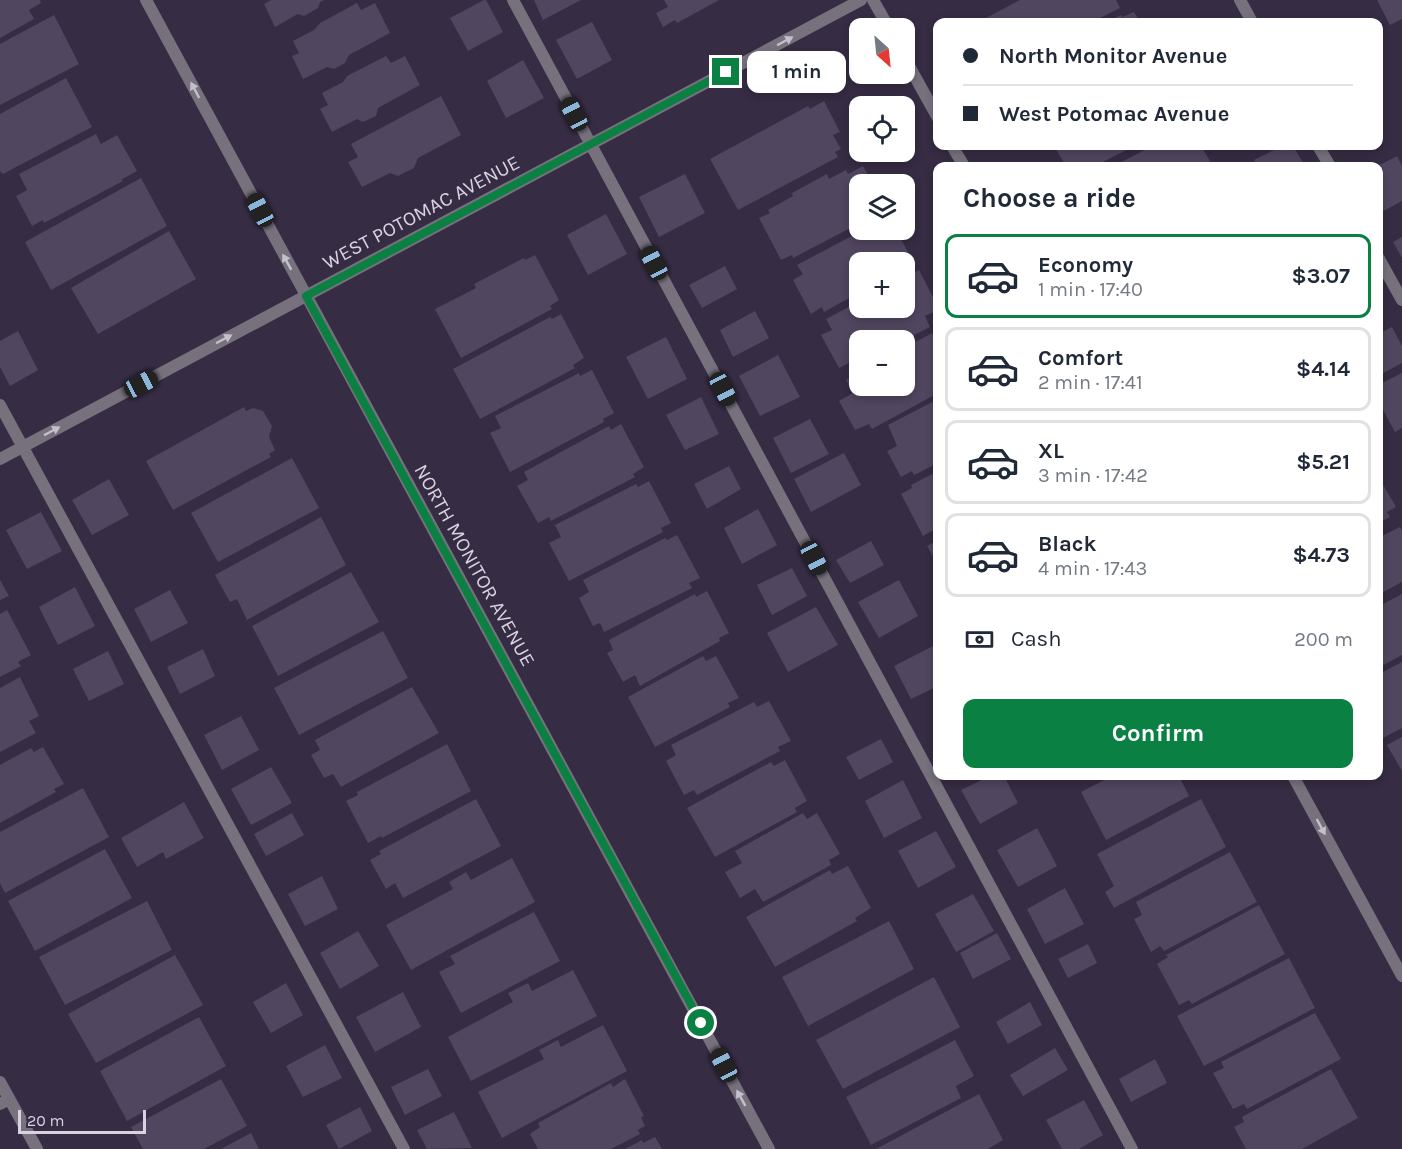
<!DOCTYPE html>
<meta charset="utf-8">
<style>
:root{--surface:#fff;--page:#f2f2f3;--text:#1f2937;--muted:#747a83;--line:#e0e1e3;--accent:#0b8043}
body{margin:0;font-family:Karla,sans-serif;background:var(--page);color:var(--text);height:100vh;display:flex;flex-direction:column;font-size:22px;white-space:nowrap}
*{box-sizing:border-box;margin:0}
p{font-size:20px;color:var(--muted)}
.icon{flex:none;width:33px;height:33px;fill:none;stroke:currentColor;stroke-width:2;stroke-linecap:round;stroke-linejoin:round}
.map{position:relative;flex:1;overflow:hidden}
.sheet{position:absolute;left:933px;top:162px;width:450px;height:618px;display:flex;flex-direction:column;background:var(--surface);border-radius:12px;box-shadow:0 3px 9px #0003}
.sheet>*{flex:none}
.top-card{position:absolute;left:933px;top:18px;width:450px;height:132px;border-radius:12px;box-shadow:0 3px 9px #0003;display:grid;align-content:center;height:132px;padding:0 30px;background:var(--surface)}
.needle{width:39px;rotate:153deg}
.fabs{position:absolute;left:849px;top:18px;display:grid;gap:12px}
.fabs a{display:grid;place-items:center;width:66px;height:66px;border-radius:12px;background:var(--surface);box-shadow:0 3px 9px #0003;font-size:30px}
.scale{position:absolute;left:18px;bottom:15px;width:128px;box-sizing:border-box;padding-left:6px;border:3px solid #d8d2e1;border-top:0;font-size:16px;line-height:21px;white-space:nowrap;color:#d8d2e1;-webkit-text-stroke:4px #362c43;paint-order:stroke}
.end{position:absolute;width:27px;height:27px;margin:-14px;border:8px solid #0b8043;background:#fff;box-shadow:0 0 0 3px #fff}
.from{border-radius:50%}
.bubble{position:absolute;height:42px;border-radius:12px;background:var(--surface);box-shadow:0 3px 9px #0003;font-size:20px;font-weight:700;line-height:42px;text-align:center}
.car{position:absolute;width:18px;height:36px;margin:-18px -9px;border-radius:8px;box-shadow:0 0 4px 2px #0007;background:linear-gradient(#222 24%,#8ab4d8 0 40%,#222 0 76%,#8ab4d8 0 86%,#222 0)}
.top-card b{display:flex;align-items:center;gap:21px;height:57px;font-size:22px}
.top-card b+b{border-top:2px solid var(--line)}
.top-card i{width:15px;height:15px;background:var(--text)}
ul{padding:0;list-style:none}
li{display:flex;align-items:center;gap:18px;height:84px;margin:0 12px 9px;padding:0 18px;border:3px solid var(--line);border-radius:12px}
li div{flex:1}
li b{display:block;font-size:22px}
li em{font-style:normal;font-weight:700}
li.selected{border-color:var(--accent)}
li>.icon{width:54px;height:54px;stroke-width:1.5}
h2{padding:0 30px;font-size:27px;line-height:72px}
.pay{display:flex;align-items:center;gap:15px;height:66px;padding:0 30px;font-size:22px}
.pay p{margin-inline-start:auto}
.button{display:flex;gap:12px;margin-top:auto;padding:12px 30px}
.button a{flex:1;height:69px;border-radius:12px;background:var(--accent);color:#fff;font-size:24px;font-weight:700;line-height:69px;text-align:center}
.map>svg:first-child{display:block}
</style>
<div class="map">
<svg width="1402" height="1149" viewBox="0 0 1402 1149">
<rect width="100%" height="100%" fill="#362c43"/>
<path fill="#50465f" d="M 0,0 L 40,0 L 41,3 L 29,10 L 34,19 L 0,38 Z
M 271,0 L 324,0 L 320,2 L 318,8 L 304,16 L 298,14 L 275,27 L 264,4 Z
M 484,0 L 486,0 L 503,32 L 468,51 L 450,18 Z
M 534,0 L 581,0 L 543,20 Z
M 664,0 L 719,0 L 677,23 L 675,20 L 663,27 L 656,13 L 668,7 Z
M 1020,0 L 1116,0 L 1120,8 L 1092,22 L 989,22 L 986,18 Z
M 1377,0 L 1402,0 L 1402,19 L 1390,25 Z
M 357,3 L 361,10 L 375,3 L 390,33 L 349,55 L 345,63 L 334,69 L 327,67 L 303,79 L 292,56 L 299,53 L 293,41 L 314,30 L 320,23 Z
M 1134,12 L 1140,22 L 1107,22 L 1121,15 L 1122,17 Z
M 54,15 L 79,64 L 0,105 L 0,44 Z
M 592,22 L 612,60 L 577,79 L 556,40 Z
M 386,56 L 391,63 L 405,56 L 420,85 L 378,108 L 376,116 L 363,122 L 357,119 L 332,132 L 320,109 L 328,105 L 322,93 L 343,82 L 347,76 Z
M 523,60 L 544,98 L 506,118 L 487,81 Z
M 66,78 L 92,127 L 3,174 L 0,171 L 0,114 Z
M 441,96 L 461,135 L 418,158 L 414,168 L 398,176 L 390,173 L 362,187 L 348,162 L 358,157 L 351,144 Z
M 824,101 L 840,132 L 833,135 L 841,149 L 835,152 L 838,157 L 738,210 L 710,159 L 808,106 L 810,109 Z
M 96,134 L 101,144 L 117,135 L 137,171 L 121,180 L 123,181 L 44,223 L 43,220 L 32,226 L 16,196 L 27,190 L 19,174 Z
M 1054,146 L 1134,146 L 1095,166 L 1066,166 Z
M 1152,146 L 1201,146 L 1213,166 L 1114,166 Z
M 1282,146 L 1293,146 L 1305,166 L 1257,166 L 1254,160 Z
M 1397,156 L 1402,166 L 1402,201 L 1378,214 L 1378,166 Z
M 863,166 L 873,184 L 860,184 L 860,223 L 793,258 L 792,255 L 781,260 L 759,218 L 770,213 L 768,210 L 793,196 L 792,193 L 827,174 L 829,179 L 846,170 L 848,174 Z
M 685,174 L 705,213 L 659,237 L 639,197 Z
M 141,178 L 167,226 L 51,290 L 25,242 Z
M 606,214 L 627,254 L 588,275 L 567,235 Z
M 863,230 L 878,230 L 881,235 L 896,230 L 914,263 L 904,268 L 904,262 L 860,262 L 860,292 L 824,312 L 822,307 L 811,314 L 793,280 L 803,274 L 797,265 Z
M 169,231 L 196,279 L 98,334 L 71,288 Z
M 1402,237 L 1402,258 L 1393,242 Z
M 535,255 L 559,300 L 550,306 L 552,309 L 461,358 L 435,309 L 476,288 L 474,284 L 524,258 L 525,260 Z
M 725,266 L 737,289 L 702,308 L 689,285 Z
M 919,270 L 938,307 L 938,310 L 925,316 L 930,327 L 904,340 L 860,340 L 860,363 L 851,367 L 849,363 L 839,368 L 821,335 L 832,330 L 826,319 L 860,301 L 860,308 L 904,308 L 904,278 Z
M 755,311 L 769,338 L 733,357 L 720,330 Z
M 561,314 L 584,358 L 573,365 L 575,368 L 480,419 L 453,369 L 550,317 L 552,319 Z
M 1392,327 L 1402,346 L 1402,363 L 1378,376 L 1378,334 Z
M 18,331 L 38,370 L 10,386 L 0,367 L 0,341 Z
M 932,333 L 938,342 L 938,393 L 872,429 L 869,424 L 855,430 L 839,401 L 853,393 L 846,380 L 860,372 L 860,386 L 904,386 L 904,344 L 909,342 L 910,345 Z
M 666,337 L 687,379 L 648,399 L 626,357 Z
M 778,355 L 800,397 L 760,416 L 739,376 Z
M 592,370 L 614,413 L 603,419 L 604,422 L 510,472 L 490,433 L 501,428 L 495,416 L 579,373 L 580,376 Z
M 1402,373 L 1402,428 L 1395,432 L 1378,401 L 1378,385 Z
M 701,397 L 719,434 L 685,450 L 666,415 Z
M 938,399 L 938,463 L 914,475 L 912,471 L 901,477 L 887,451 L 897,446 L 888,425 Z
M 244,407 L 246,411 L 253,408 L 263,411 L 272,426 L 269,437 L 275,450 L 269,454 L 271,457 L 173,510 L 146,461 Z
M 810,419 L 829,454 L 791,473 L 773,438 Z
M 621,424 L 644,467 L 633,474 L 635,477 L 551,521 L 549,517 L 538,523 L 517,486 L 528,480 L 524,472 L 609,426 L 611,430 Z
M 844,453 L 861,485 L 811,512 L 794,479 Z
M 292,458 L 319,508 L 218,562 L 191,513 Z
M 729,466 L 741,489 L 707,509 L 694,484 Z
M 938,471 L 938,534 L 935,529 L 923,536 L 901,494 L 912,488 L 911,485 Z
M 1378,476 L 1396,507 L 1387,512 L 1390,517 L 1378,523 Z
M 109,479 L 129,515 L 92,535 L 72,500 Z
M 649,481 L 671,523 L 661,528 L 663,532 L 569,581 L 549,543 L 561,537 L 555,525 L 636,484 L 638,487 Z
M 758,509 L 777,545 L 742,564 L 724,528 Z
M 41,512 L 62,551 L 27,569 L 6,530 Z
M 321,517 L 346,565 L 247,620 L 237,599 L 230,602 L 215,575 Z
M 1400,527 L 1402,531 L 1402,582 L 1378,595 L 1378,529 L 1382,536 Z
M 677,535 L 700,578 L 689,583 L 692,588 L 604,632 L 600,623 L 593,626 L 579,598 L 589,592 L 583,580 L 665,538 L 667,540 Z
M 938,540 L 938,565 L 927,546 Z
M 871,541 L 884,565 L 850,583 L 836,560 Z
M 792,568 L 807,596 L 772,615 L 757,585 Z
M 351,572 L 379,622 L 278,676 L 252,626 Z
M 0,580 L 9,596 L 0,600 Z
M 899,580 L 918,616 L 879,638 L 858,602 Z
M 75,587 L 95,626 L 58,645 L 39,607 Z
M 170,590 L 188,623 L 151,642 L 134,609 Z
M 707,591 L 729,633 L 719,638 L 720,641 L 640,686 L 635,675 L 623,682 L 607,653 L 613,650 L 609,640 L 695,594 L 696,597 Z
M 1402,594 L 1402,655 L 1378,668 L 1378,601 L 1380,600 L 1383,604 Z
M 816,607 L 838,645 L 788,672 L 767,633 Z
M 7,610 L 31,655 L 18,662 L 21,666 L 0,677 L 0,614 Z
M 383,631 L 408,678 L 299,735 L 274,688 Z
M 933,646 L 938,653 L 938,686 L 911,699 L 894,666 Z
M 203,649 L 215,676 L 180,694 L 167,667 Z
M 108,651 L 124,684 L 89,701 L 73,669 Z
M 703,656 L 706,661 L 716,656 L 739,698 L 728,703 L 730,707 L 655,747 L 628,697 Z
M 1402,662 L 1402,728 L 1383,738 L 1378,730 L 1378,679 L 1382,677 L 1381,673 Z
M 20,677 L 39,716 L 29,721 L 36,733 L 0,752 L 0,688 Z
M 412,687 L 439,733 L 341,787 L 333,774 L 324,778 L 311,755 L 320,750 L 315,740 Z
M 769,701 L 791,741 L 778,747 L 780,751 L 697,795 L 694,790 L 684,795 L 666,761 L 676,755 L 671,745 L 754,702 L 757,707 Z
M 241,716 L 259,750 L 222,770 L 204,735 Z
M 1402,737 L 1402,771 L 1387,745 Z
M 881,739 L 893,762 L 859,780 L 846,757 Z
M 447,744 L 471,791 L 382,838 L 381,836 L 368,843 L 346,801 L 358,795 L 357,792 Z
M 43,747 L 64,784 L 54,789 L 56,792 L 0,823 L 0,765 L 31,748 L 34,752 Z
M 785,760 L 807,801 L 795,808 L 797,812 L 715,857 L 687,808 L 771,762 L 774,766 Z
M 271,767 L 292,803 L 251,825 L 231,789 Z
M 990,776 L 1004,776 L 1018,803 L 980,824 L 961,790 Z
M 1112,776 L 1179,776 L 1189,796 L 1106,840 L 1081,792 Z
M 903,780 L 922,818 L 884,838 L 865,801 Z
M 83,788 L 109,837 L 5,893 L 0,883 L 0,832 Z
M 476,799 L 501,846 L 403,898 L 395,883 L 386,889 L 370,860 L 381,854 L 379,851 Z
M 1201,799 L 1226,847 L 1114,908 L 1105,892 L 1114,886 L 1097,854 Z
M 184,802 L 204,838 L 166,859 L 163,852 L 137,867 L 121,838 Z
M 292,813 L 304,835 L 266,856 L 254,834 Z
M 803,813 L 807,819 L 817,813 L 840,854 L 829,860 L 831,865 L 763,902 L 755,889 L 740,898 L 725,872 L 742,863 L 735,851 Z
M 1037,828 L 1057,866 L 1018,887 L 997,850 Z
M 936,831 L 956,867 L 918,888 L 898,851 Z
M 105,849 L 132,898 L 35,951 L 8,901 Z
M 1230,852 L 1257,902 L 1164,951 L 1160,946 L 1151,952 L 1134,919 L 1142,915 L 1136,902 Z
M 512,858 L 535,902 L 411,970 L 386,925 L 453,889 L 449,882 L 466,872 L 471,880 Z
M 848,866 L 871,908 L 855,918 L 857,921 L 775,967 L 746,917 L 830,870 L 832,874 Z
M 322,876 L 338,909 L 305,926 L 288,894 Z
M 1065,888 L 1084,924 L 1045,944 L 1027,909 Z
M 973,894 L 994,931 L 956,952 L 935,914 Z
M 147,901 L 172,950 L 65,1005 L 39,957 Z
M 1259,905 L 1285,954 L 1192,1004 L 1189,1000 L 1179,1005 L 1157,964 L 1168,957 L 1166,955 Z
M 534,912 L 560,961 L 461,1013 L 439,972 L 455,964 L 450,956 Z
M 889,921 L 914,969 L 808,1026 L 782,977 Z
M 358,931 L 379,966 L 340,989 L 320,953 Z
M 997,933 L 1011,959 L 973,979 L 960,953 Z
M 1088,944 L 1097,963 L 1068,978 L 1058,959 Z
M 175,955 L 203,1005 L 96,1063 L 68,1014 Z
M 1289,958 L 1315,1008 L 1204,1066 L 1177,1016 Z
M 573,970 L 597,1016 L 471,1081 L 448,1037 L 513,1002 L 508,993 L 528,983 L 532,991 Z
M 934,977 L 960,1027 L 843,1089 L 816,1040 Z
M 286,983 L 303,1015 L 271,1033 L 253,1002 Z
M 403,992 L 421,1027 L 375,1052 L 356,1017 Z
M 1030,1002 L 1042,1025 L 1008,1044 L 996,1022 Z
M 1315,1013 L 1341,1059 L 1247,1109 L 1244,1104 L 1233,1109 L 1213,1073 L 1224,1068 L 1221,1062 Z
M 199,1017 L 226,1066 L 127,1121 L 100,1071 Z
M 603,1025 L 627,1071 L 502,1138 L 478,1092 L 544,1059 L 539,1050 L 558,1040 L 561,1047 Z
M 955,1040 L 974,1076 L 956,1086 L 961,1098 L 871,1145 L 846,1097 Z
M 325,1045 L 342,1078 L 303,1097 L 286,1066 Z
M 1055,1048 L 1068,1070 L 1023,1096 L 1010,1075 Z
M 1155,1059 L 1167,1083 L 1131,1102 L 1119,1079 Z
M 428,1069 L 442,1096 L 405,1115 L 391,1087 Z
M 1331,1069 L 1358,1118 L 1302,1149 L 1246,1149 L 1234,1127 L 1244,1122 L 1242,1117 Z
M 221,1079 L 247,1126 L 204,1149 L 143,1149 L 131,1127 Z
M 625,1079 L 644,1116 L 641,1117 L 645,1126 L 638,1130 L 640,1134 L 611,1149 L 538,1149 L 530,1134 L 540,1127 L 538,1123 L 611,1083 L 613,1087 Z
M 979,1094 L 1003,1140 L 988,1149 L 876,1149 Z
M 1084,1100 L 1103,1135 L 1079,1149 L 1062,1149 L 1046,1120 Z
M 360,1107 L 372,1131 L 339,1149 L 326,1125 Z
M 454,1112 L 472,1148 L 427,1149 L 417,1130 Z
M 251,1133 L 259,1149 L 221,1149 Z
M 655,1137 L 662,1149 L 625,1149 L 642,1140 L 643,1143 Z"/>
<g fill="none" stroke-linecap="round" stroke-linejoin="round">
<path stroke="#76717d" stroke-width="12" d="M 513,0 L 1132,1149
M 1240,0 L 1252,22
M 1318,146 L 1330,166
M 1378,257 L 1402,300
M 0,405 L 404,1149
M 0,1104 L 9,1099"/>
<path stroke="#76717d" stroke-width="12" d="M 146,0 L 769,1149
M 873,0 L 889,28
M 904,57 L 938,118
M 952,146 L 964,166
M 0,459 L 861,0
M 1293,776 L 1402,976
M 0,1082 L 37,1149"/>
</g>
<defs><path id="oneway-solid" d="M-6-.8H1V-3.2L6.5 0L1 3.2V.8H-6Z" transform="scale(1.5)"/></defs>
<g fill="#c4bfcd">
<use href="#oneway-solid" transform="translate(785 41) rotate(-28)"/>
<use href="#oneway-solid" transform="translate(195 90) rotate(-118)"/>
<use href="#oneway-solid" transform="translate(287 262) rotate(-119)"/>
<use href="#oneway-solid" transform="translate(224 339) rotate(-28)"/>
<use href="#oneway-solid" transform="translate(52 431) rotate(-28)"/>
<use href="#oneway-solid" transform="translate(1321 827) rotate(62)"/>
<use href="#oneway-solid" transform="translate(741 1098) rotate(-119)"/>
</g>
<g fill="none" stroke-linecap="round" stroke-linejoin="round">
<path stroke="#0b8043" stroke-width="8" d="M 701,1023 L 306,296 L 726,72"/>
</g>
<g text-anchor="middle" stroke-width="5" stroke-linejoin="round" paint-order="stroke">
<g font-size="20" fill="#d8d2e1" stroke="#362c43">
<text transform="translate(421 212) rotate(-28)" y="7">WEST POTOMAC AVENUE</text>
<text transform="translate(475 565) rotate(61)" y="7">NORTH MONITOR AVENUE</text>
</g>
</g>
</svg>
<div class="fabs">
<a><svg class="needle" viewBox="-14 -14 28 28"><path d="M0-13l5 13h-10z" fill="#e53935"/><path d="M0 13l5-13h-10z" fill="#747a83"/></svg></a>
<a><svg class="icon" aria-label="locate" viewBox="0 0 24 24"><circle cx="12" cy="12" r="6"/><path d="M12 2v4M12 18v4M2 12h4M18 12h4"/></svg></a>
<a><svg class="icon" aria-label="layers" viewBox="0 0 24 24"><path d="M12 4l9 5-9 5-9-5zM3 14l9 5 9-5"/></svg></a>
<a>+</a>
<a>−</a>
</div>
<div class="scale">20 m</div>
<i class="end from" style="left:701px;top:1023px"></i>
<i class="end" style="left:726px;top:72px"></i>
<div class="bubble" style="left:747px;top:51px;width:99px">1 min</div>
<i class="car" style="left:574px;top:114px;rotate:332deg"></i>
<i class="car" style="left:260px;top:210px;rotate:332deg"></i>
<i class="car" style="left:654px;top:263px;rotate:332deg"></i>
<i class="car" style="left:141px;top:384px;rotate:62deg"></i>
<i class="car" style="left:723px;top:389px;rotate:152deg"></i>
<i class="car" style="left:814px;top:558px;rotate:152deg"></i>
<i class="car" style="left:724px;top:1065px;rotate:332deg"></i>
<div class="top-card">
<b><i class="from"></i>North Monitor Avenue</b>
<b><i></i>West Potomac Avenue</b>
</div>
<section class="sheet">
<h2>Choose a ride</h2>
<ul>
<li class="selected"><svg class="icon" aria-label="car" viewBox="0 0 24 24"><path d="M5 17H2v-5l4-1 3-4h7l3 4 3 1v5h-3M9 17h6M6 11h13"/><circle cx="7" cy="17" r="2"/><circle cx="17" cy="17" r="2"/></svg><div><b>Economy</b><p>1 min · 17:40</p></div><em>$3.07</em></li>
<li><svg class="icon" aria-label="car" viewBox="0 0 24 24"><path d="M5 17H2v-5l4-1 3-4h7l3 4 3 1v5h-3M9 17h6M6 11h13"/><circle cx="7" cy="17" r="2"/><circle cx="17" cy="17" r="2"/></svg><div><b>Comfort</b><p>2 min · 17:41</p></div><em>$4.14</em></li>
<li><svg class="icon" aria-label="car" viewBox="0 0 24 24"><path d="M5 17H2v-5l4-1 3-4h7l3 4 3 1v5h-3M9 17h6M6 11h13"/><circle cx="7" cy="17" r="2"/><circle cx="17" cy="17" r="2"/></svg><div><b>XL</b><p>3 min · 17:42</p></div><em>$5.21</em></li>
<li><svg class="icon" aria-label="car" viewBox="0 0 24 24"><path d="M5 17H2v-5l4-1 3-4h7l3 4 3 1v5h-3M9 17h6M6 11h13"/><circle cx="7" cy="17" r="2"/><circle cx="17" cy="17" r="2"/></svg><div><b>Black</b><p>4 min · 17:43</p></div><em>$4.73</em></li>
</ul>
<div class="pay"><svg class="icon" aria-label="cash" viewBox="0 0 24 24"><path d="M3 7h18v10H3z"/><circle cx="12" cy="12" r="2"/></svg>Cash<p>200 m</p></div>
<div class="button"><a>Confirm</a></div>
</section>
</div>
